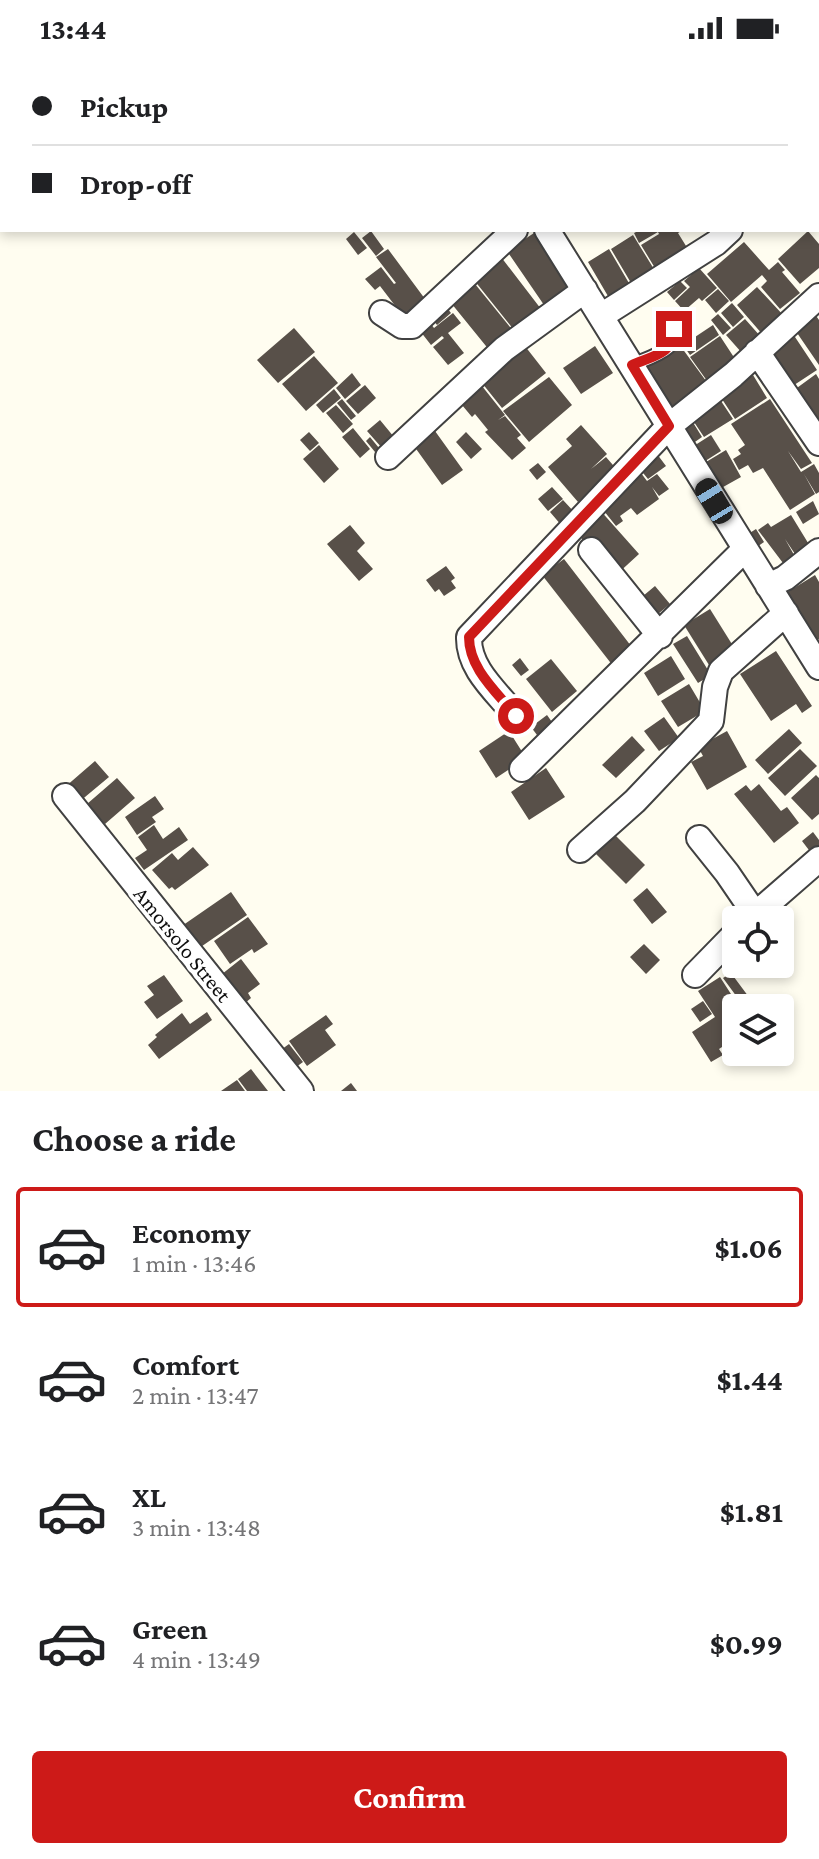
<!DOCTYPE html>
<meta charset="utf-8">
<style>
:root{--surface:#fff;--page:#f2f2f2;--text:#202124;--muted:#757577;--line:#e0e0e0;--accent:#cd1a18}
body{margin:0;font-family:"Crimson Pro",serif;background:var(--page);color:var(--text);height:100vh;display:flex;flex-direction:column;font-size:30px;white-space:nowrap}
*{box-sizing:border-box;margin:0}
p{font-size:26px;color:var(--muted)}
.icon{flex:none;width:44px;height:44px;fill:none;stroke:currentColor;stroke-width:2;stroke-linecap:round;stroke-linejoin:round}
.map{position:relative;height:1035px;overflow:hidden}
.drawer{display:flex;flex-direction:column;background:var(--surface);flex:1}
.drawer>*{flex:none}
.top-card{position:absolute;left:0px;top:0px;width:820px;height:176px;box-shadow:0 4px 12px #0003;display:grid;align-content:center;height:176px;padding:0 32px;background:var(--surface)}
.controls{position:absolute;left:722px;top:850px;display:grid;gap:16px}
.controls a{display:grid;place-items:center;width:72px;height:72px;border-radius:8px;background:var(--surface);box-shadow:0 4px 12px #0003;font-size:40px}
.end{position:absolute;width:36px;height:36px;margin:-18px;border:10px solid #cd1a18;background:#fff;box-shadow:0 0 0 4px #fff}
.from{border-radius:50%}
.car{position:absolute;width:24px;height:48px;margin:-24px -12px;border-radius:10px;box-shadow:0 0 6px 2px #0007;background:linear-gradient(#222 24%,#8ab4d8 0 40%,#222 0 76%,#8ab4d8 0 86%,#222 0)}
.top-card b{display:flex;align-items:center;gap:28px;height:76px;font-size:30px}
.top-card b+b{border-top:2px solid var(--line)}
.top-card i{width:20px;height:20px;background:var(--text)}
ul{padding:0;list-style:none}
li{display:flex;align-items:center;gap:24px;height:120px;margin:0 16px 12px;padding:0 16px;border:4px solid transparent;border-radius:8px}
li div{flex:1}
li b{display:block;font-size:30px}
li em{font-style:normal;font-weight:700}
li.active{border-color:var(--accent)}
li>.icon{width:72px;height:72px;stroke-width:1.5}
h2{padding:0 32px;font-size:36px;line-height:96px}
.button{display:flex;gap:16px;margin-top:auto;padding:16px 32px}
.button a{flex:1;height:92px;border-radius:8px;background:var(--accent);color:#fff;font-size:32px;font-weight:700;line-height:92px;text-align:center}
.status{display:flex;justify-content:space-between;align-items:center;height:56px;padding:0 40px;background:var(--surface);direction:ltr}
.status svg{height:22px;fill:currentColor}
.map>svg:first-child{display:block}
</style>
<div class="status"><b>13:44</b><svg viewBox="0 0 49 12"><path d="M0 12V9h3v3zM5 12V6h3v6zM10 12V3h3v9zM15 12V0h3v12zM26 1h20v11H26zM47 4h2v5h-2z"/></svg></div>
<div class="map">
<svg width="819" height="1035" viewBox="0 0 819 1035">
<rect width="100%" height="100%" fill="#fffdf0"/>
<path fill="#585049" d="M 640,174 L 683,174 L 678,177 L 691,198 L 658,217 L 641,189 L 659,178 L 658,176 L 639,187 L 634,177 Z
M 371,175 L 384,193 L 376,200 L 362,182 Z
M 808,175 L 819,188 L 819,212 L 800,228 L 778,203 Z
M 354,176 L 367,192 L 358,199 L 346,183 Z
M 534,177 L 571,231 L 544,249 L 507,195 Z
M 633,179 L 657,218 L 634,232 L 611,193 Z
M 744,186 L 769,214 L 778,206 L 785,214 L 782,216 L 800,237 L 780,253 L 761,231 L 767,225 L 762,219 L 731,246 L 707,218 Z
M 388,193 L 428,247 L 406,264 L 380,230 L 375,234 L 365,223 L 381,211 L 394,228 L 396,227 L 376,201 Z
M 609,193 L 633,234 L 612,247 L 588,206 Z
M 498,197 L 541,253 L 514,274 L 470,219 Z
M 699,212 L 717,232 L 702,245 L 699,242 L 684,255 L 675,245 L 690,231 L 684,225 Z
M 471,223 L 514,276 L 490,295 L 447,242 Z
M 680,225 L 687,232 L 674,244 L 667,236 Z
M 757,231 L 784,260 L 763,279 L 737,249 Z
M 718,233 L 729,245 L 716,257 L 705,244 Z
M 732,247 L 744,261 L 733,271 L 721,257 Z
M 444,248 L 451,257 L 437,269 L 429,259 Z
M 453,257 L 461,267 L 448,277 L 464,297 L 448,309 L 433,291 L 444,282 L 442,280 L 431,289 L 417,271 L 427,263 L 434,272 Z
M 814,257 L 819,264 L 819,309 L 793,271 Z
M 718,258 L 731,272 L 723,279 L 711,264 Z
M 745,263 L 761,281 L 742,297 L 726,279 Z
M 713,269 L 719,279 L 690,299 L 683,289 Z
M 294,272 L 315,296 L 278,327 L 257,304 Z
M 793,278 L 817,314 L 785,335 L 761,299 Z
M 720,280 L 739,309 L 710,329 L 690,301 Z
M 521,285 L 546,317 L 502,352 L 478,322 Z
M 679,288 L 709,329 L 670,355 L 641,314 Z
M 595,290 L 613,317 L 581,338 L 563,312 Z
M 314,300 L 338,327 L 306,355 L 282,328 Z
M 352,317 L 361,329 L 345,343 L 336,332 Z
M 816,318 L 819,323 L 819,362 L 809,368 L 790,337 Z
M 753,319 L 767,342 L 735,363 L 720,340 Z
M 549,321 L 572,349 L 529,386 L 503,355 Z
M 478,325 L 505,359 L 498,364 L 505,360 L 521,379 L 517,382 L 526,392 L 512,404 L 485,376 L 488,374 L 475,358 L 472,361 L 457,343 Z
M 365,329 L 376,342 L 358,358 L 346,345 Z
M 334,333 L 341,342 L 323,357 L 316,349 Z
M 719,342 L 733,363 L 704,381 L 690,360 Z
M 342,343 L 356,360 L 351,364 L 337,347 Z
M 770,343 L 812,407 L 801,413 L 788,395 L 801,416 L 814,408 L 819,417 L 819,436 L 816,438 L 804,418 L 815,438 L 790,454 L 763,412 L 753,417 L 748,409 L 739,414 L 733,403 L 741,398 L 738,394 L 745,389 L 731,368 Z
M 336,349 L 353,368 L 343,377 L 326,357 Z
M 689,360 L 702,381 L 692,388 L 678,367 Z
M 380,364 L 394,381 L 382,392 L 367,375 Z
M 581,369 L 607,398 L 591,413 L 606,401 L 619,416 L 602,424 L 578,446 L 548,411 L 572,390 L 566,383 Z
M 353,372 L 370,393 L 360,402 L 342,381 Z
M 435,375 L 463,414 L 442,429 L 414,390 Z
M 309,376 L 319,387 L 310,395 L 300,384 Z
M 466,376 L 482,393 L 471,403 L 456,386 Z
M 711,379 L 721,395 L 699,409 L 689,393 Z
M 370,381 L 379,392 L 375,396 L 366,385 Z
M 319,389 L 339,413 L 324,427 L 303,403 Z
M 726,394 L 741,421 L 716,435 L 701,409 Z
M 657,398 L 666,410 L 648,423 L 639,412 Z
M 538,407 L 546,416 L 537,424 L 529,414 Z
M 638,413 L 647,425 L 657,418 L 669,433 L 659,440 L 652,431 L 659,443 L 637,459 L 631,452 L 620,460 L 623,465 L 616,470 L 604,455 Z
M 552,431 L 563,443 L 548,455 L 538,443 Z
M 563,444 L 576,458 L 562,470 L 550,456 Z
M 813,445 L 819,458 L 803,468 L 796,456 Z
M 599,453 L 639,498 L 615,520 L 575,475 Z
M 791,459 L 813,495 L 799,504 L 785,483 L 797,504 L 786,511 L 758,474 L 768,467 L 771,471 Z
M 350,469 L 365,487 L 357,495 L 373,513 L 359,525 L 327,488 Z
M 756,473 L 764,486 L 754,493 L 745,480 Z
M 564,503 L 638,599 L 617,615 L 542,519 Z
M 446,510 L 455,522 L 451,525 L 456,532 L 444,540 L 439,533 L 435,536 L 426,524 Z
M 815,519 L 819,526 L 819,583 L 817,585 L 786,537 Z
M 655,530 L 670,548 L 658,558 L 643,540 Z
M 710,553 L 735,593 L 709,609 L 684,569 Z
M 687,580 L 711,619 L 698,627 L 673,588 Z
M 776,595 L 812,650 L 802,657 L 796,648 L 771,665 L 740,618 Z
M 671,600 L 685,623 L 658,640 L 644,617 Z
M 520,602 L 529,614 L 521,620 L 512,609 Z
M 551,603 L 577,635 L 552,656 L 526,623 Z
M 689,628 L 705,655 L 678,671 L 661,645 Z
M 547,659 L 559,676 L 543,687 L 531,671 Z
M 664,661 L 679,682 L 659,695 L 644,675 Z
M 789,673 L 802,687 L 768,718 L 755,704 Z
M 509,675 L 526,702 L 496,722 L 479,695 Z
M 727,675 L 747,711 L 707,734 L 691,706 L 703,700 L 698,691 Z
M 632,680 L 645,694 L 616,722 L 602,709 Z
M 800,693 L 817,710 L 785,740 L 768,722 Z
M 95,705 L 109,721 L 79,746 L 65,731 Z
M 546,712 L 565,741 L 529,764 L 511,736 Z
M 816,719 L 819,722 L 819,758 L 812,764 L 791,742 Z
M 117,722 L 135,742 L 105,768 L 87,748 Z
M 759,728 L 781,755 L 787,751 L 799,767 L 774,787 L 734,738 L 746,729 L 751,735 Z
M 155,740 L 164,753 L 152,761 L 156,766 L 137,779 L 125,761 Z
M 154,769 L 163,783 L 179,771 L 188,784 L 144,814 L 135,802 L 147,794 L 138,781 Z
M 813,776 L 819,784 L 819,799 L 815,802 L 802,785 Z
M 615,779 L 645,809 L 626,828 L 596,798 Z
M 193,791 L 209,809 L 175,834 L 172,831 L 169,833 L 152,814 L 172,797 L 178,804 Z
M 647,832 L 667,856 L 652,868 L 633,844 Z
M 231,836 L 247,859 L 192,897 L 176,874 Z
M 248,861 L 268,888 L 254,897 L 252,893 L 230,908 L 214,885 Z
M 644,888 L 660,904 L 646,918 L 630,901 Z
M 241,903 L 260,928 L 248,937 L 251,942 L 244,948 L 217,922 Z
M 731,917 L 757,952 L 745,952 L 723,922 Z
M 164,919 L 183,945 L 157,963 L 144,946 L 154,939 L 147,930 Z
M 720,921 L 740,952 L 736,952 L 722,963 L 734,983 L 719,993 L 723,999 L 711,1006 L 692,976 L 715,961 L 698,935 Z
M 703,945 L 712,958 L 700,966 L 691,953 Z
M 207,956 L 212,964 L 159,1003 L 148,989 L 157,981 L 155,979 L 182,957 L 190,968 Z
M 326,959 L 333,968 L 325,974 L 336,989 L 307,1010 L 289,985 Z
M 289,988 L 303,1006 L 288,1017 L 274,999 Z
M 251,1013 L 268,1035 L 247,1035 L 238,1023 Z
M 237,1024 L 245,1035 L 221,1035 Z
M 351,1027 L 357,1035 L 341,1035 Z"/>
<g fill="none" stroke-linecap="round" stroke-linejoin="round">
<defs>
<path id="lane" d="M 632,309 C 650,301 689,291 668,267"/>
<path id="street" d="M 818,93 L 819,92
M 547,174 L 819,611
M 382,257 L 402,270 L 412,270 L 515,174
M 601,260 L 716,187 L 730,174
M 757,296 L 819,387
M 388,401 L 504,293 L 585,234
M 591,494 L 660,580
M 768,530 L 785,522 L 819,495
M 516,660 C 497,636 468,613 469,581 L 669,370 L 733,319 L 819,240
M 522,713 L 744,494
M 65,740 L 301,1035
M 699,782 L 727,817 L 755,858
M 580,794 L 635,745 L 711,665 L 715,631 L 721,615 L 786,557
M 749,864 L 819,803
M 695,919 L 736,877"/>
</defs>
<use href="#lane" stroke="#414141" stroke-width="16"/>
<use href="#street" stroke="#414141" stroke-width="28"/>
<use href="#lane" stroke="#fff" stroke-width="12"/>
<use href="#street" stroke="#fff" stroke-width="24"/>
</g>
<g fill="none" stroke-linecap="round" stroke-linejoin="round">
<path stroke="#cd1a18" stroke-width="10" d="M 516,660 C 497,636 469,613 469,581 L 669,370 L 632,309 C 650,301 676,297 674,273"/>
</g>
<g text-anchor="middle" stroke-width="8" stroke-linejoin="round" paint-order="stroke">
<g font-size="22" fill="#0e0e0e" stroke="#fff">
<text transform="translate(183 888) rotate(51)" y="8">Amorsolo Street</text>
</g>
</g>
</svg>
<div class="controls">
<a><svg class="icon" aria-label="locate" viewBox="0 0 24 24"><circle cx="12" cy="12" r="6"/><path d="M12 2v4M12 18v4M2 12h4M18 12h4"/></svg></a>
<a><svg class="icon" aria-label="layers" viewBox="0 0 24 24"><path d="M12 4l9 5-9 5-9-5zM3 14l9 5 9-5"/></svg></a>
</div>
<i class="end from" style="left:516px;top:660px"></i>
<i class="end" style="left:674px;top:273px"></i>
<i class="car" style="left:714px;top:445px;rotate:329deg"></i>
<div class="top-card">
<b><i class="from"></i>Pickup</b>
<b><i></i>Drop-off</b>
</div>
</div>
<section class="drawer">
<h2>Choose a ride</h2>
<ul>
<li class="active"><svg class="icon" aria-label="car" viewBox="0 0 24 24"><path d="M5 17H2v-5l4-1 3-4h7l3 4 3 1v5h-3M9 17h6M6 11h13"/><circle cx="7" cy="17" r="2"/><circle cx="17" cy="17" r="2"/></svg><div><b>Economy</b><p>1 min · 13:46</p></div><em>$1.06</em></li>
<li><svg class="icon" aria-label="car" viewBox="0 0 24 24"><path d="M5 17H2v-5l4-1 3-4h7l3 4 3 1v5h-3M9 17h6M6 11h13"/><circle cx="7" cy="17" r="2"/><circle cx="17" cy="17" r="2"/></svg><div><b>Comfort</b><p>2 min · 13:47</p></div><em>$1.44</em></li>
<li><svg class="icon" aria-label="car" viewBox="0 0 24 24"><path d="M5 17H2v-5l4-1 3-4h7l3 4 3 1v5h-3M9 17h6M6 11h13"/><circle cx="7" cy="17" r="2"/><circle cx="17" cy="17" r="2"/></svg><div><b>XL</b><p>3 min · 13:48</p></div><em>$1.81</em></li>
<li><svg class="icon" aria-label="car" viewBox="0 0 24 24"><path d="M5 17H2v-5l4-1 3-4h7l3 4 3 1v5h-3M9 17h6M6 11h13"/><circle cx="7" cy="17" r="2"/><circle cx="17" cy="17" r="2"/></svg><div><b>Green</b><p>4 min · 13:49</p></div><em>$0.99</em></li>
</ul>
<div class="button"><a>Confirm</a></div>
</section>
